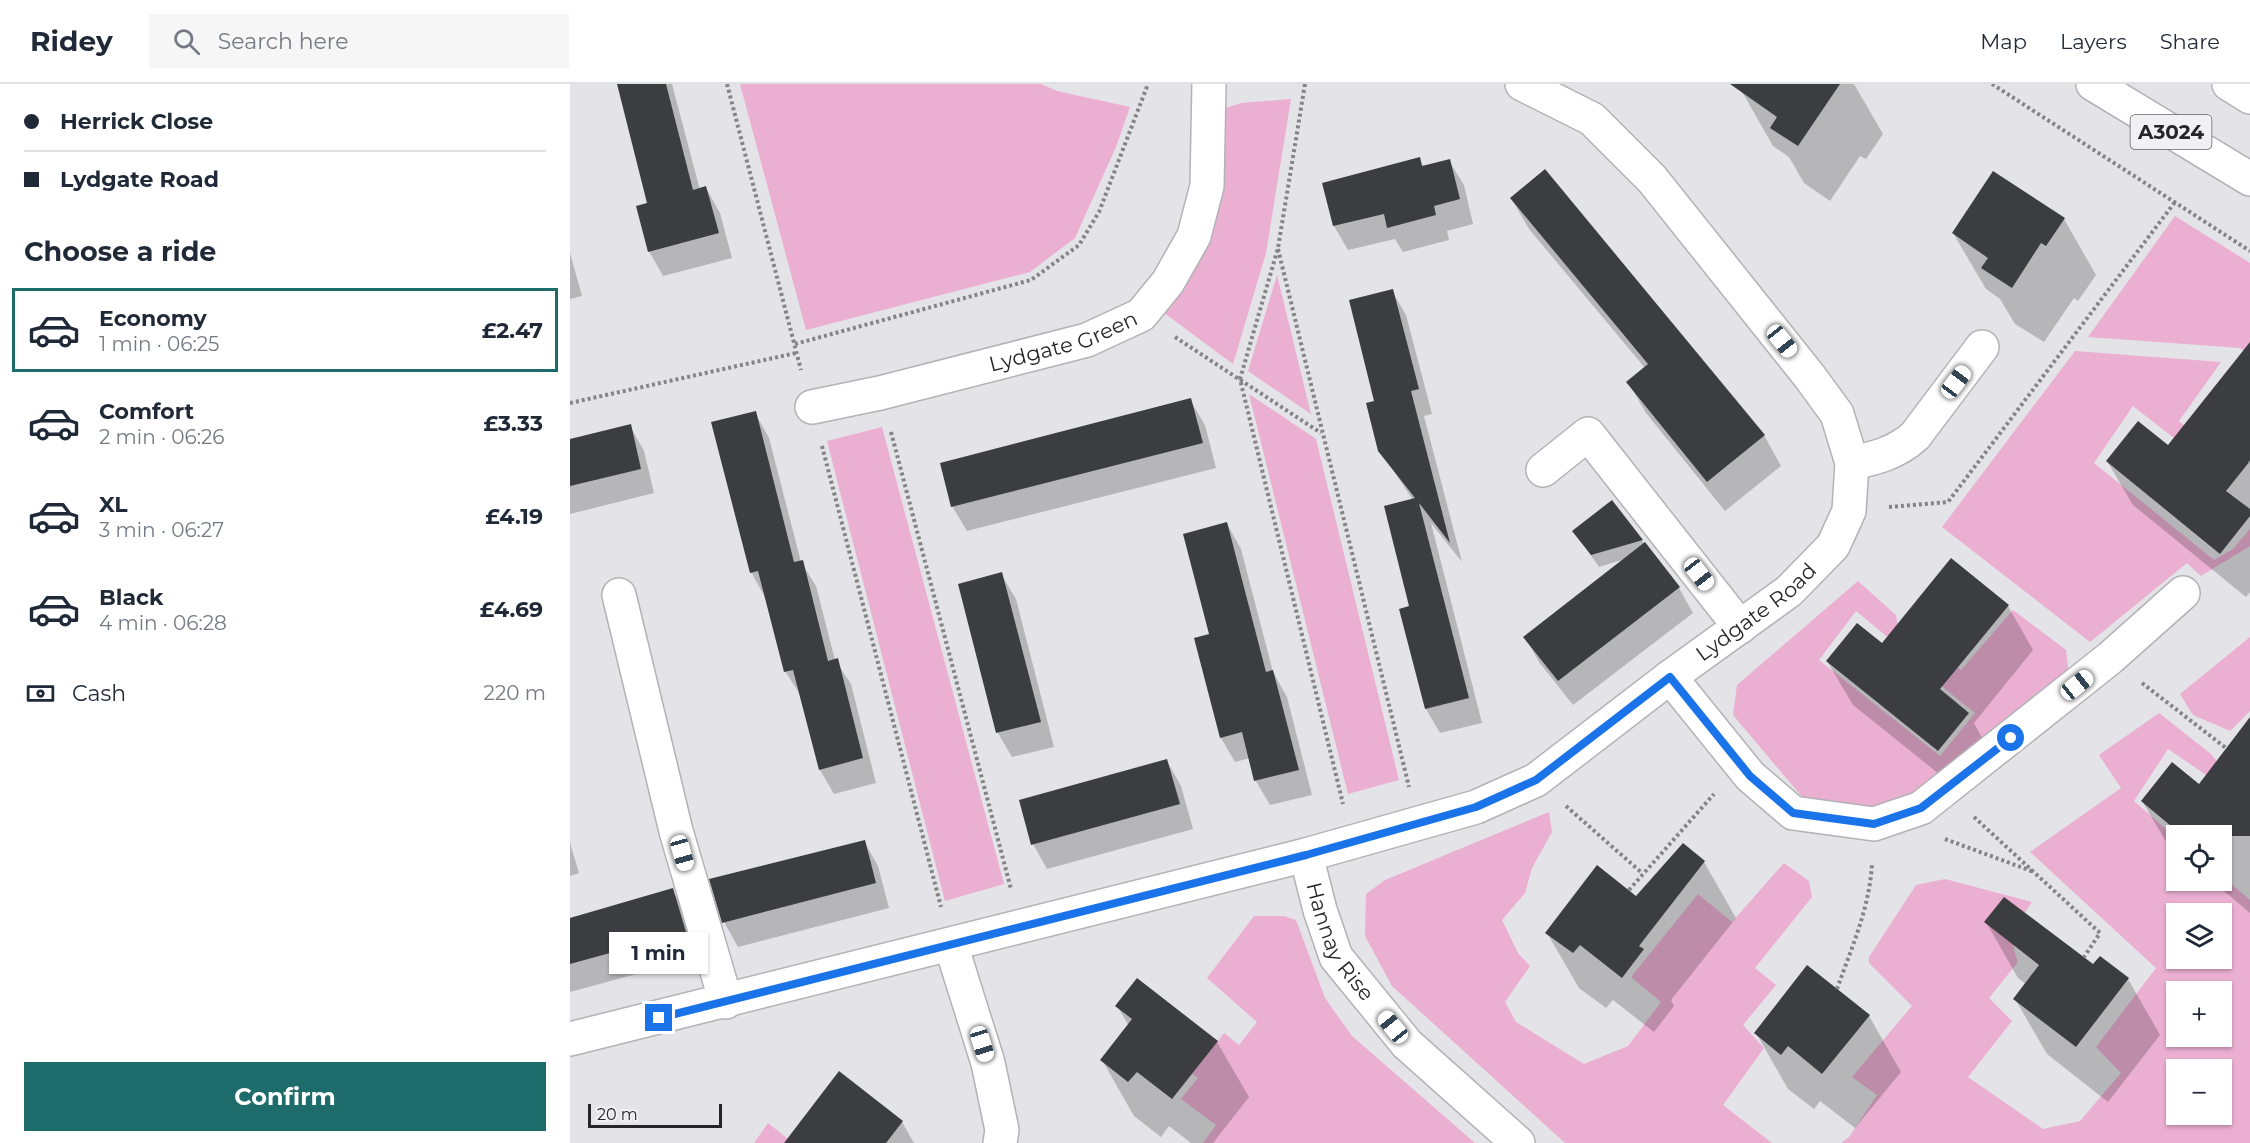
<!DOCTYPE html>
<meta charset="utf-8">
<style>
:root{--surface:#fff;--page:#f6f6f7;--text:#1f2937;--muted:#747a83;--line:#e0e1e3;--accent:#1e6b6b}
body{margin:0;font-family:Montserrat,sans-serif;background:var(--page);color:var(--text);height:100vh;display:flex;flex-direction:column;font-size:22px;white-space:nowrap}
*{box-sizing:border-box;margin:0}
p{font-size:20px;color:var(--muted)}
.icon{flex:none;width:33px;height:33px;fill:none;stroke:currentColor;stroke-width:2;stroke-linecap:round;stroke-linejoin:round}
.map{position:relative;flex:1;overflow:hidden}
.sheet{display:flex;flex-direction:column;background:var(--surface);width:570px}
.sheet>*{flex:none}
.banner{display:grid;align-content:center;height:132px;padding:0 24px;background:var(--surface)}
.buttons{position:absolute;left:1596px;top:741px;display:grid;gap:12px}
.buttons a{display:grid;place-items:center;width:66px;height:66px;border-radius:0px;background:var(--surface);box-shadow:0 2px 4px #0004;font-size:30px}
.scale{position:absolute;left:18px;bottom:15px;width:134px;box-sizing:border-box;padding-left:6px;border:3px solid #262628;border-top:0;font-size:16px;line-height:21px;white-space:nowrap;color:#262628;-webkit-text-stroke:4px #f1f0f5;paint-order:stroke}
.end{position:absolute;width:27px;height:27px;margin:-14px;border:8px solid #1a73e8;background:#fff;box-shadow:0 0 0 3px #fff}
.from{border-radius:50%}
.bubble{position:absolute;height:42px;border-radius:0px;background:var(--surface);box-shadow:0 2px 4px #0004;font-size:20px;font-weight:700;line-height:42px;text-align:center}
.car{position:absolute;width:18px;height:36px;margin:-18px -9px;border-radius:8px;box-shadow:0 0 4px 2px #0007;background:linear-gradient(#fff 24%,#345 0 40%,#fff 0 76%,#345 0 86%,#fff 0)}
.banner b{display:flex;align-items:center;gap:21px;height:57px;font-size:22px}
.banner b+b{border-top:2px solid var(--line)}
.banner i{width:15px;height:15px;background:var(--text)}
ul{padding:0;list-style:none}
li{display:flex;align-items:center;gap:18px;height:84px;margin:0 12px 9px;padding:0 12px;border:3px solid transparent;border-radius:0px}
li div{flex:1}
li b{display:block;font-size:22px}
li em{font-style:normal;font-weight:700}
li.active{border-color:var(--accent)}
li>.icon{width:54px;height:54px;stroke-width:1.5}
h2{padding:0 24px;font-size:27px;line-height:72px}
.pay{display:flex;align-items:center;gap:15px;height:66px;padding:0 24px;font-size:22px}
.pay p{margin-inline-start:auto}
.primary-button{display:flex;gap:12px;margin-top:auto;padding:12px 24px}
.primary-button a{flex:1;height:69px;border-radius:0px;background:var(--accent);color:#fff;font-size:24px;font-weight:700;line-height:69px;text-align:center}
header{display:flex;align-items:center;gap:36px;box-sizing:border-box;height:84px;padding:0 30px;background:var(--surface);border-bottom:2px solid var(--line)}
header strong{font-size:28px}
nav{display:flex;gap:33px;margin-inline-start:auto;font-size:21px}
.search{width:420px;height:54px;background:var(--page);display:flex;align-items:center;gap:15px;box-sizing:border-box;padding:0 21px;border-radius:0px;color:var(--muted);font-size:22px}
main{display:flex;flex:1;min-height:0}
.map>svg:first-child{display:block}
</style>
<header>
<strong>Ridey</strong>
<div class="search"><svg class="icon" aria-label="search" viewBox="0 0 24 24"><circle cx="10" cy="10" r="6"/><path d="M15 15l6 6"/></svg>Search here</div>
<nav><a>Map</a><a>Layers</a><a>Share</a></nav>
</header>
<main>
<section class="sheet">
<div class="banner">
<b><i class="from"></i>Herrick Close</b>
<b><i></i>Lydgate Road</b>
</div>
<h2>Choose a ride</h2>
<ul>
<li class="active"><svg class="icon" aria-label="car" viewBox="0 0 24 24"><path d="M5 17H2v-5l4-1 3-4h7l3 4 3 1v5h-3M9 17h6M6 11h13"/><circle cx="7" cy="17" r="2"/><circle cx="17" cy="17" r="2"/></svg><div><b>Economy</b><p>1 min · 06:25</p></div><em>£2.47</em></li>
<li><svg class="icon" aria-label="car" viewBox="0 0 24 24"><path d="M5 17H2v-5l4-1 3-4h7l3 4 3 1v5h-3M9 17h6M6 11h13"/><circle cx="7" cy="17" r="2"/><circle cx="17" cy="17" r="2"/></svg><div><b>Comfort</b><p>2 min · 06:26</p></div><em>£3.33</em></li>
<li><svg class="icon" aria-label="car" viewBox="0 0 24 24"><path d="M5 17H2v-5l4-1 3-4h7l3 4 3 1v5h-3M9 17h6M6 11h13"/><circle cx="7" cy="17" r="2"/><circle cx="17" cy="17" r="2"/></svg><div><b>XL</b><p>3 min · 06:27</p></div><em>£4.19</em></li>
<li><svg class="icon" aria-label="car" viewBox="0 0 24 24"><path d="M5 17H2v-5l4-1 3-4h7l3 4 3 1v5h-3M9 17h6M6 11h13"/><circle cx="7" cy="17" r="2"/><circle cx="17" cy="17" r="2"/></svg><div><b>Black</b><p>4 min · 06:28</p></div><em>£4.69</em></li>
</ul>
<div class="pay"><svg class="icon" aria-label="cash" viewBox="0 0 24 24"><path d="M3 7h18v10H3z"/><circle cx="12" cy="12" r="2"/></svg>Cash<p>220 m</p></div>
<div class="primary-button"><a>Confirm</a></div>
</section>
<div class="map">
<svg width="1680" height="1059" viewBox="0 0 1680 1059">
<rect width="100%" height="100%" fill="#e4e3e7"/>
<path fill="#ebafd2" fill-rule="evenodd" d="M 170,0 L 471,0 L 487,7 L 560,23 L 546,63 L 505,154 L 460,188 L 236,246 Z
M 721,15 L 696,169 L 663,280 L 593,228 L 655,24 L 671,19 Z
M 1605,132 L 1680,179 L 1680,271 L 1670,264 L 1518,253 Z
M 707,191 L 741,330 L 678,287 Z
M 1505,267 L 1651,278 L 1609,337 L 1628,354 L 1619,366 L 1563,322 L 1524,379 L 1644,476 L 1663,465 L 1680,445 L 1680,462 L 1631,492 L 1617,479 L 1520,558 L 1372,443 Z
M 679,310 L 746,355 L 829,696 L 778,710 Z
M 312,343 L 434,800 L 375,817 L 257,357 Z
M 1288,497 L 1326,531 L 1327,538 L 1343,551 L 1332,565 L 1286,527 L 1249,576 L 1370,672 L 1405,629 L 1358,591 L 1373,571 L 1391,586 L 1443,526 L 1496,566 L 1499,591 L 1349,715 L 1302,731 L 1238,720 L 1163,631 L 1167,601 Z
M 1680,553 L 1680,627 L 1660,647 L 1623,631 L 1610,610 Z
M 1589,629 L 1641,670 L 1658,691 L 1648,699 L 1598,665 L 1564,717 L 1606,754 L 1606,796 L 1652,796 L 1652,792 L 1680,816 L 1680,1059 L 1271,1059 L 1279,1053 L 1307,1011 L 1282,993 L 1342,922 L 1299,879 L 1299,873 L 1346,801 L 1375,795 L 1462,818 C 1446,841 1437,851 1448,878 L 1419,914 L 1442,937 L 1398,993 L 1473,1045 L 1510,1037 L 1551,989 L 1526,963 L 1586,884 L 1460,768 L 1551,704 L 1529,671 ZM 1606,830 L 1652,830 L 1652,874 L 1606,874 ZM 1606,908 L 1652,908 L 1652,952 L 1606,952 ZM 1606,986 L 1652,986 L 1652,1030 L 1606,1030 Z
M 979,728 L 982,748 L 962,784 L 955,809 L 932,836 L 948,869 L 960,882 L 935,918 L 946,938 L 1014,980 L 1058,962 L 1091,918 L 1061,893 L 1128,810 L 1162,838 L 1214,779 L 1239,797 L 1242,813 L 1185,884 L 1206,901 L 1173,941 L 1194,964 L 1153,1021 L 1202,1059 L 995,1059 L 822,902 L 795,852 L 796,810 L 815,796 Z
M 684,832 L 714,832 L 726,836 L 755,914 L 782,952 L 905,1059 L 633,1059 L 646,1041 L 611,1015 L 628,994 L 622,990 L 654,949 L 669,961 L 687,938 L 637,894 Z
M 198,1039 L 223,1059 L 184,1059 Z"/>
<path fill="#0003" d="M 48,0 L 102,0 L 130,106 L 136,104 L 150,129 L 162,174 L 93,192 L 79,167 L 79,120 Z
M 1175,0 L 1284,0 L 1313,50 L 1296,75 L 1290,72 L 1260,117 L 1234,99 L 1219,73 L 1203,62 L 1171,6 Z
M 849,75 L 854,83 L 879,77 L 894,101 L 903,140 L 877,147 L 879,156 L 833,168 L 825,155 L 778,166 L 764,142 L 753,100 Z
M 941,114 L 1194,351 L 1211,382 L 1155,427 L 1076,329 L 1058,298 L 1075,284 L 959,145 Z
M 1494,135 L 1526,191 L 1508,217 L 1504,214 L 1474,258 L 1445,240 L 1430,215 L 1416,205 L 1383,149 Z
M 0,169 L 12,212 L 0,215 Z
M 822,207 L 836,231 L 862,330 L 854,332 L 892,478 L 861,439 L 912,639 L 870,649 L 856,625 L 841,523 L 843,416 L 810,366 L 806,318 Z
M 1680,293 L 1680,508 L 1676,513 L 1563,421 L 1537,377 L 1598,363 Z
M 620,316 L 635,341 L 646,384 L 397,447 L 382,422 Z
M 185,329 L 199,354 L 231,478 L 246,502 L 265,576 L 281,600 L 306,699 L 264,710 L 250,686 L 231,612 L 215,587 L 195,513 L 181,488 Z
M 60,342 L 74,367 L 84,409 L 0,430 L 0,357 Z
M 1042,418 L 1109,504 L 1123,529 L 1003,621 L 969,578 L 955,553 L 1055,475 L 1029,483 L 1004,447 Z
M 657,440 L 671,465 L 703,588 L 717,613 L 742,711 L 700,721 L 686,697 L 680,674 L 665,678 L 651,654 L 626,555 L 640,551 Z
M 431,490 L 446,515 L 484,663 L 442,673 L 428,649 L 390,501 Z
M 1438,522 L 1463,566 L 1404,639 L 1423,674 L 1394,710 L 1283,621 L 1257,577 Z
M 1680,639 L 1680,829 L 1641,796 L 1652,796 L 1652,752 L 1606,752 L 1606,768 L 1598,761 L 1572,717 L 1629,702 Z
M 597,677 L 611,702 L 623,745 L 477,785 L 463,760 Z
M 294,757 L 308,782 L 319,824 L 168,863 L 154,838 Z
M 0,759 L 9,789 L 0,792 Z
M 1134,778 L 1166,834 L 1101,916 L 1104,922 L 1084,948 L 1043,916 L 1036,924 L 1009,904 L 977,849 L 1067,814 Z
M 102,806 L 117,831 L 129,873 L 0,908 L 0,834 Z
M 1416,838 L 1558,895 L 1590,951 L 1538,1018 L 1477,970 L 1445,915 L 1456,900 L 1448,894 Z
M 1237,883 L 1299,932 L 1331,988 L 1285,1044 L 1250,1017 L 1244,1025 L 1218,1005 L 1186,949 Z
M 547,922 L 647,958 L 679,1013 L 643,1059 L 621,1059 L 599,1042 L 591,1053 L 564,1032 L 532,976 L 559,942 Z
M 332,1038 L 344,1059 L 222,1059 Z"/>
<path fill="#3c3d41" d="M 47,0 L 96,0 L 123,106 L 136,102 L 149,149 L 78,168 L 66,122 L 77,119 Z
M 1160,0 L 1270,0 L 1228,62 L 1200,44 L 1207,33 Z
M 850,73 L 852,82 L 880,75 L 890,115 L 864,122 L 866,131 L 817,144 L 814,130 L 763,142 L 752,99 Z
M 975,85 L 1195,351 L 1137,398 L 1056,298 L 1078,280 L 940,114 Z
M 1423,87 L 1495,134 L 1476,162 L 1471,159 L 1442,204 L 1411,184 L 1418,174 L 1382,149 Z
M 823,205 L 849,305 L 841,307 L 880,459 L 849,419 L 899,614 L 855,625 L 829,525 L 839,522 L 814,422 L 845,414 L 808,367 L 796,319 L 804,317 L 779,216 Z
M 1680,258 L 1680,377 L 1656,407 L 1680,425 L 1680,432 L 1650,470 L 1536,377 L 1568,337 L 1598,361 Z
M 621,314 L 633,359 L 381,423 L 370,379 Z
M 186,327 L 224,478 L 233,476 L 258,577 L 268,574 L 293,674 L 249,686 L 223,586 L 214,588 L 188,487 L 180,489 L 141,338 Z
M 61,340 L 71,385 L 0,402 L 0,355 Z
M 1042,416 L 1073,456 L 1021,471 L 1002,447 Z
M 657,438 L 696,588 L 703,586 L 729,686 L 684,697 L 672,648 L 650,654 L 624,554 L 639,550 L 613,450 Z
M 1075,458 L 1110,503 L 988,597 L 953,553 Z
M 1381,474 L 1439,521 L 1370,605 L 1399,629 L 1368,667 L 1256,577 L 1287,539 L 1312,559 Z
M 432,488 L 471,638 L 426,649 L 388,500 Z
M 1680,633 L 1680,752 L 1613,752 L 1571,717 L 1602,678 L 1629,700 Z
M 597,675 L 610,720 L 461,761 L 449,716 Z
M 295,756 L 306,799 L 152,839 L 139,795 Z
M 1113,759 L 1135,777 L 1069,862 L 1074,865 L 1052,894 L 1010,861 L 1003,869 L 975,849 L 1027,781 L 1066,812 Z
M 103,804 L 116,848 L 0,880 L 0,834 Z
M 1434,813 L 1523,880 L 1530,872 L 1559,894 L 1506,963 L 1443,915 L 1469,881 L 1414,838 Z
M 1237,881 L 1300,931 L 1252,990 L 1218,962 L 1211,971 L 1184,949 Z
M 567,894 L 648,957 L 602,1015 L 567,988 L 558,998 L 530,976 L 562,935 L 545,922 Z
M 269,987 L 333,1037 L 316,1059 L 214,1059 Z"/>
<g fill="none" stroke-linecap="round" stroke-linejoin="round">
<defs>
<g id="minor">
<path id="s1" d="M 242,323 L 310,309 L 517,256 L 571,231 L 598,198 L 624,152 L 637,102 L 639,0"/>
<path d="M 1282,379 C 1306,374 1326,369 1345,352 L 1412,263"/>
<path d="M 973,386 L 1018,350 L 1170,543"/>
<path d="M 49,511 L 106,747 L 156,918"/>
<path d="M 1100,593 L 1180,692 L 1223,729 L 1304,740 L 1351,724 L 1540,574 L 1613,509"/>
<path id="s2" d="M 736,771 L 750,826 L 766,873 L 837,960 L 948,1059"/>
<path d="M 381,861 L 418,979 L 432,1046 L 430,1059"/>
<path id="s3" d="M 0,955 L 736,771 L 906,723 L 966,696 L 1100,593 L 1219,507 L 1263,462 L 1279,427 L 1282,379 L 1267,330 L 1240,293 L 1082,95 L 1022,35 L 952,0"/>
</g>
<path id="major" d="M 1523,0 L 1680,95
M 1659,0 L 1680,13"/>
</defs>
<use href="#minor" stroke="#b3b2b6" stroke-width="36"/>
<use href="#major" stroke="#b3b2b6" stroke-width="36"/>
<path stroke="#848487" stroke-width="4" stroke-dasharray="3 3" stroke-linecap="butt" d="M 157,0 L 231,286
M 735,0 L 708,164 L 670,295 L 773,720
M 1422,0 L 1680,167
M 708,165 L 839,703
M 605,253 L 751,349
M 225,260 L 461,196 L 509,161 L 529,128 L 578,0
M 0,319 L 226,269
M 321,348 L 441,805
M 252,362 L 371,823
M 1679,377 L 1680,378
M 1319,423 L 1378,418 L 1605,118
M 1572,599 L 1656,664
M 996,722 L 1072,789
M 1404,733 L 1530,849 L 1514,873
M 1375,755 L 1464,788
M 1059,806 L 1144,710
M 1267,905 C 1281,865 1300,823 1302,779"/>
<use href="#minor" stroke="#fff" stroke-width="33"/>
<use href="#major" stroke="#fff" stroke-width="33"/>
</g>
<g fill="none" stroke-linecap="round" stroke-linejoin="round">
<path stroke="#1a73e8" stroke-width="8" d="M 89,934 L 736,771 L 906,723 L 966,696 L 1100,593 L 1180,692 L 1223,729 L 1304,740 L 1351,724 L 1441,654"/>
</g>
<g text-anchor="middle" stroke-width="6" stroke-linejoin="round" paint-order="stroke">
<rect fill="#f1f0f5" stroke="#636366" stroke-width="1.5" x="1560.5" y="31" width="81" height="34" rx="4.5"/>
<g font-size="20" font-weight="bold" fill="#262628">
<text x="1601" y="55">A3024</text>
</g>
<g font-size="21" fill="#262628" stroke="#f1f0f5">
<text dy="7" stroke="none"><textPath href="#s1" startOffset="260">Lydgate Green</textPath></text>
<text dy="7" stroke="none"><textPath href="#s3" startOffset="1278">Lydgate Road</textPath></text>
<text dy="7" stroke="none"><textPath href="#s2" startOffset="94">Hannay Rise</textPath></text>
</g>
</g>
</svg>
<div class="buttons">
<a><svg class="icon" aria-label="locate" viewBox="0 0 24 24"><circle cx="12" cy="12" r="6"/><path d="M12 2v4M12 18v4M2 12h4M18 12h4"/></svg></a>
<a><svg class="icon" aria-label="layers" viewBox="0 0 24 24"><path d="M12 4l9 5-9 5-9-5zM3 14l9 5 9-5"/></svg></a>
<a>+</a>
<a>−</a>
</div>
<div class="scale">20 m</div>
<i class="end from" style="left:1441px;top:654px"></i>
<i class="end" style="left:89px;top:934px"></i>
<div class="bubble" style="left:39px;top:848px;width:99px">1 min</div>
<i class="car" style="left:1212px;top:257px;rotate:141deg"></i>
<i class="car" style="left:1386px;top:298px;rotate:37deg"></i>
<i class="car" style="left:1129px;top:490px;rotate:142deg"></i>
<i class="car" style="left:1507px;top:601px;rotate:51deg"></i>
<i class="car" style="left:112px;top:769px;rotate:164deg"></i>
<i class="car" style="left:823px;top:943px;rotate:321deg"></i>
<i class="car" style="left:412px;top:960px;rotate:163deg"></i>
</div>
</main>
